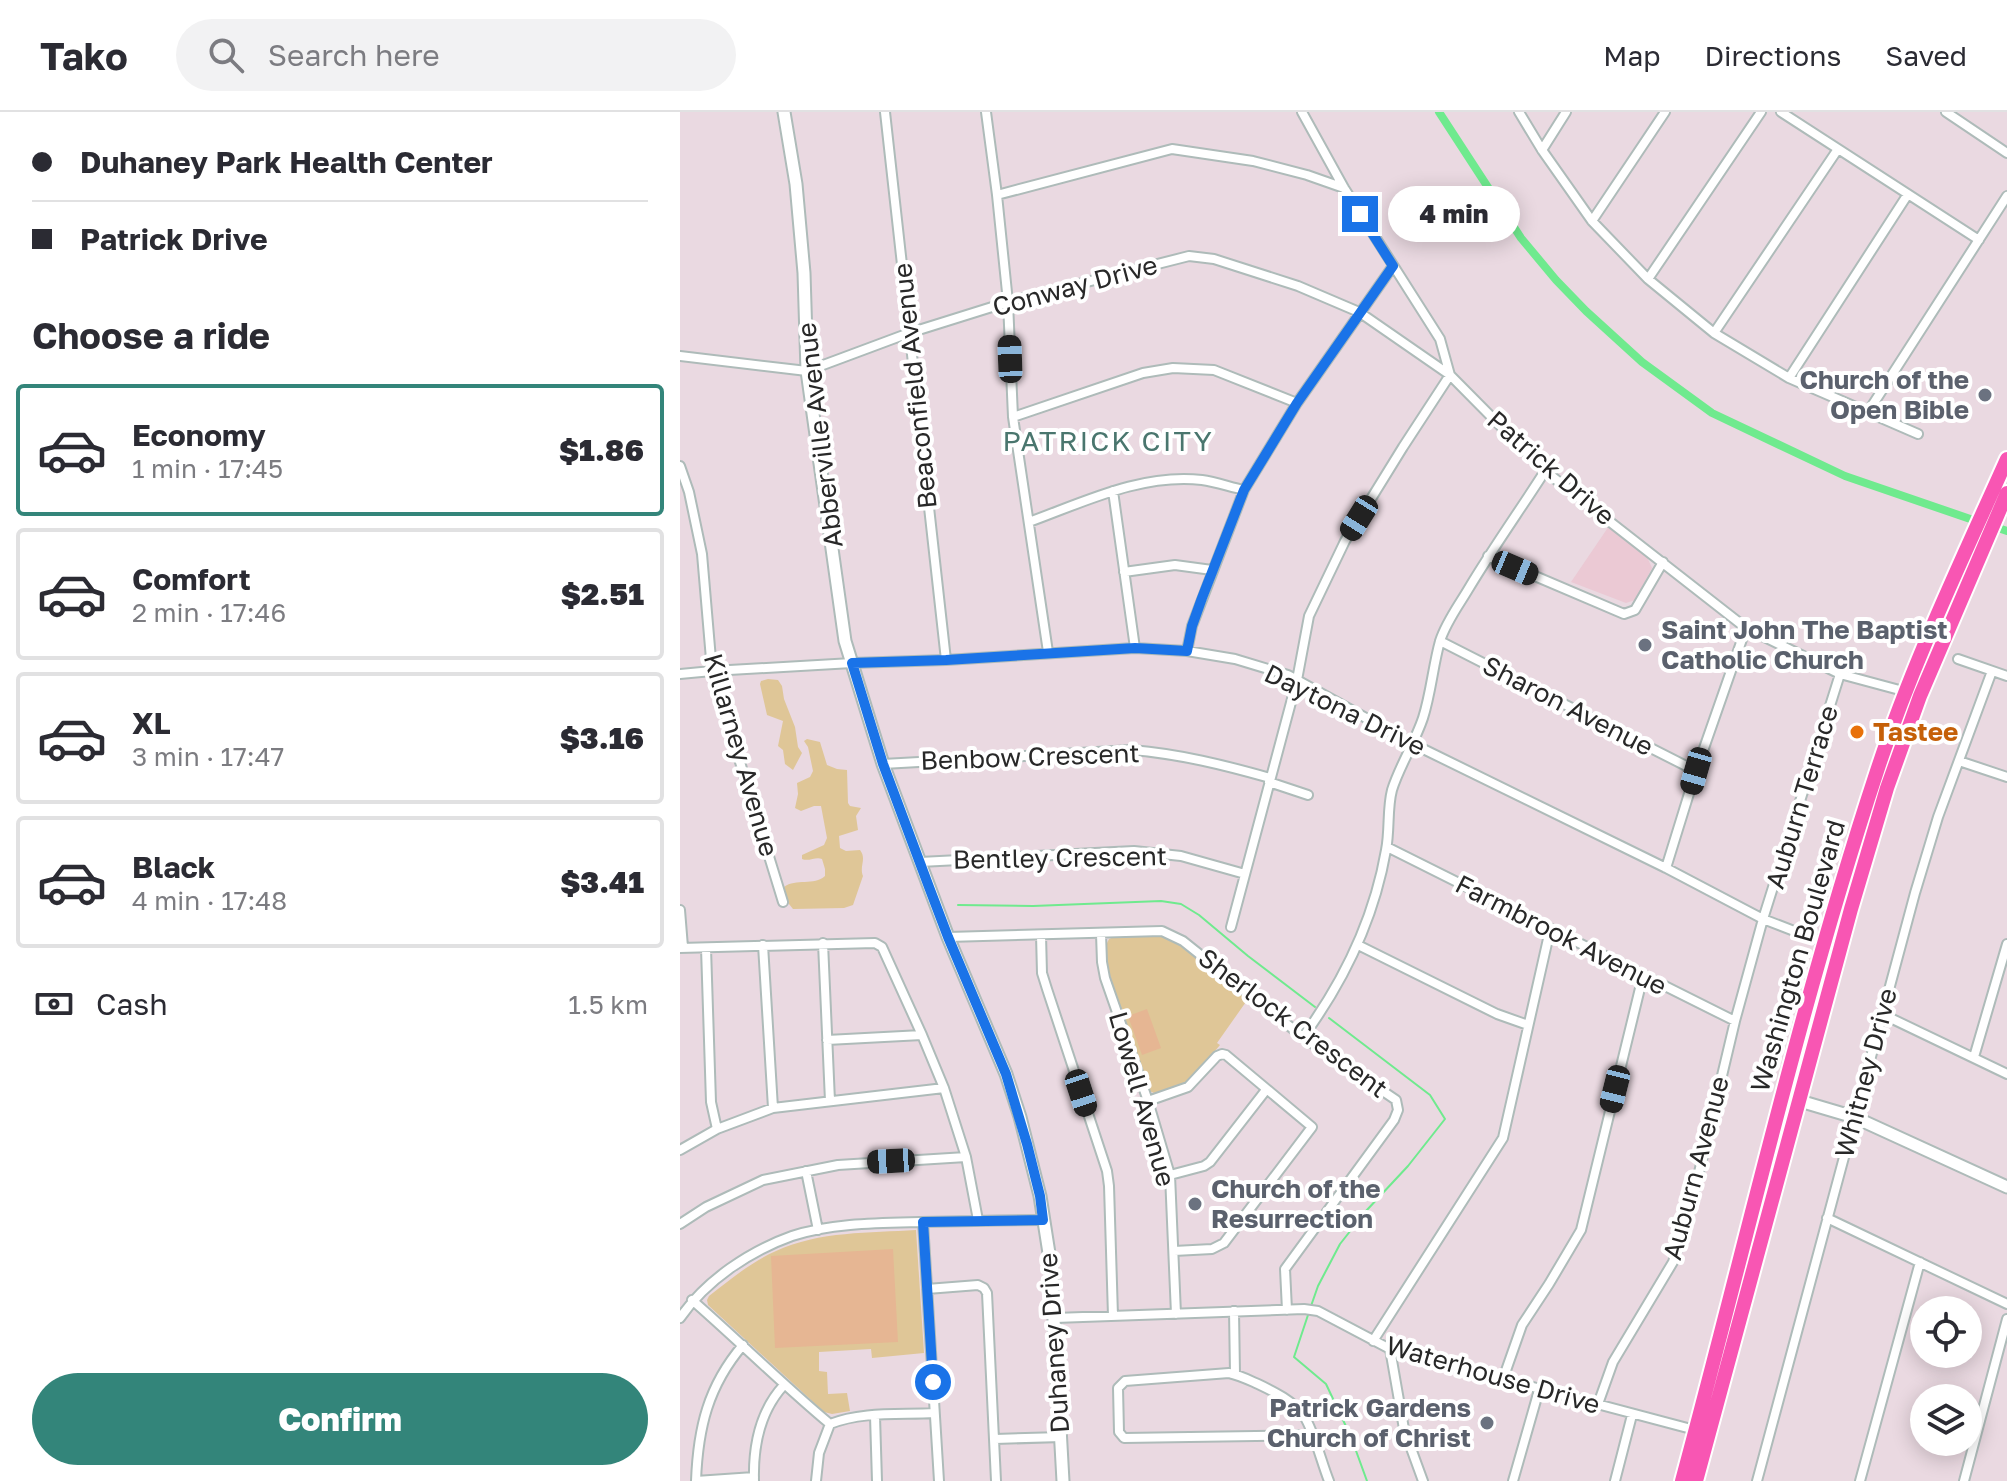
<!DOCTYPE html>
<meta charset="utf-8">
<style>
:root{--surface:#fff;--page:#f2f2f3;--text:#2b2b33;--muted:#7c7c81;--line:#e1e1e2;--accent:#33857a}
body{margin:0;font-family:"Golos Text",sans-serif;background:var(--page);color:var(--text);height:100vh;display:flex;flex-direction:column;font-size:30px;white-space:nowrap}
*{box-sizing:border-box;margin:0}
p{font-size:26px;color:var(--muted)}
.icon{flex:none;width:44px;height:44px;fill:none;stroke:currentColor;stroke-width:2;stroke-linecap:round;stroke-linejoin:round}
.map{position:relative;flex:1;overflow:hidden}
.panel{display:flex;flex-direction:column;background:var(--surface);width:680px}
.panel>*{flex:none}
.banner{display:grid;align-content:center;height:176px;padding:0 32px;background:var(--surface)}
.fabs{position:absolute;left:1230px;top:1184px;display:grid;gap:16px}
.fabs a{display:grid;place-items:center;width:72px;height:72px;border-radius:50%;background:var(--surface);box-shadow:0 4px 20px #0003;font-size:40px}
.end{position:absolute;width:36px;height:36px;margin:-18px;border:10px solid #1a73e8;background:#fff;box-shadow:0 0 0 4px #fff}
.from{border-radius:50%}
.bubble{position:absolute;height:56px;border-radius:28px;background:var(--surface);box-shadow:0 4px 20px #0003;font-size:26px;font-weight:800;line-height:56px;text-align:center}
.car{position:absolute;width:24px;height:48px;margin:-24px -12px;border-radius:10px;box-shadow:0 0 6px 2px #0007;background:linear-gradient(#222 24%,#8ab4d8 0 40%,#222 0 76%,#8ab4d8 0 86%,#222 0)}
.banner b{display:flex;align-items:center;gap:28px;height:76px;font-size:30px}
.banner b+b{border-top:2px solid var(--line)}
.banner i{width:20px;height:20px;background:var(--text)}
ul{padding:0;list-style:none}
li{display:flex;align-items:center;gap:24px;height:132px;margin:0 16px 12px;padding:0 16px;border:4px solid var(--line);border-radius:8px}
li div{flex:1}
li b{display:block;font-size:30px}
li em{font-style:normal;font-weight:800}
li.active{border-color:var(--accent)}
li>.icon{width:72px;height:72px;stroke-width:1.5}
h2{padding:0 32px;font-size:36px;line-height:96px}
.pay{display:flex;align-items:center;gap:20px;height:88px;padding:0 32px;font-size:30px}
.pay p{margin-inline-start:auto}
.cta{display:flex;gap:16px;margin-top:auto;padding:16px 32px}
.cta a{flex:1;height:92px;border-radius:48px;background:var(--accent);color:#fff;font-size:32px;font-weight:800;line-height:92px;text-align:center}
header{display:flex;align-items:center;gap:48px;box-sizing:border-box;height:112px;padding:0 40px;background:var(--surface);border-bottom:2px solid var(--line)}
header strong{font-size:38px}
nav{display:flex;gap:44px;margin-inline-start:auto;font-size:28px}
.search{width:560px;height:72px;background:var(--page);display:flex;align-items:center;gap:20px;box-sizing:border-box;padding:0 28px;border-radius:44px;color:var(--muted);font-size:30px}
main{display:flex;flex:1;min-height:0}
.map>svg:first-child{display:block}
</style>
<header>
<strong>Tako</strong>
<div class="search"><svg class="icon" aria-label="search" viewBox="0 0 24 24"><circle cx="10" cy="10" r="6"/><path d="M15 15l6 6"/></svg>Search here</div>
<nav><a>Map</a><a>Directions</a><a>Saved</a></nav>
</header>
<main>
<section class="panel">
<div class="banner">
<b><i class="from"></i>Duhaney Park Health Center</b>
<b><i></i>Patrick Drive</b>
</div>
<h2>Choose a ride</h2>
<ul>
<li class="active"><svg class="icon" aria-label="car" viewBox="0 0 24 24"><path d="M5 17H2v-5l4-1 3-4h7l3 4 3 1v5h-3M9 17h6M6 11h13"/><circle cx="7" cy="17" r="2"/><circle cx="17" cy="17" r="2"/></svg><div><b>Economy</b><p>1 min · 17:45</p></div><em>$1.86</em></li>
<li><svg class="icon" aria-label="car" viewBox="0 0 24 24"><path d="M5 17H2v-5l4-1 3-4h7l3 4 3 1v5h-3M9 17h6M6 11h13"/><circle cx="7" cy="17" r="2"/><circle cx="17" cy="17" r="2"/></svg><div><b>Comfort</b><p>2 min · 17:46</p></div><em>$2.51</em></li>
<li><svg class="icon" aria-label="car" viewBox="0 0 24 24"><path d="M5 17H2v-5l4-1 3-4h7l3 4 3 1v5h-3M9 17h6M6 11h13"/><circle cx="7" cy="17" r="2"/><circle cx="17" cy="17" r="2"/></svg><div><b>XL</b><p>3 min · 17:47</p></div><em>$3.16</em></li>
<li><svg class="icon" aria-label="car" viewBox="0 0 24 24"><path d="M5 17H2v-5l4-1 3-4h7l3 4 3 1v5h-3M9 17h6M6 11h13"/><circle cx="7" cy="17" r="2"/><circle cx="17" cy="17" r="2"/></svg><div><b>Black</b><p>4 min · 17:48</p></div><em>$3.41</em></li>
</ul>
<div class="pay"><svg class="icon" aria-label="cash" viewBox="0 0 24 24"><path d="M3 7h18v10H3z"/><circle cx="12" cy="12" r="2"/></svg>Cash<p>1.5 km</p></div>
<div class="cta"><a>Confirm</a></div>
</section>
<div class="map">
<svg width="1327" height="1369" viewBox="0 0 1327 1369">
<rect width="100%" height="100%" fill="#ead9e1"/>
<path fill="#ebc9d4" d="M 929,414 L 967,445 L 972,456 L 955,488 L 946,491 L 891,470 Z"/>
<path fill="#dfc697" d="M 88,567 L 98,568 L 102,574 L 104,587 L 115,615 L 118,635 L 122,641 L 113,658 L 105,652 L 103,638 L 98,634 L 103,609 L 87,603 L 80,572 L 81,569 Z
M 127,627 L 140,630 L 147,653 L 157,657 L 167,658 L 168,691 L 170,694 L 181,696 L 176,704 L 178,718 L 159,724 L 160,736 L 166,739 L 180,738 C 187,747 179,754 183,764 L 173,793 L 164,796 L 113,797 L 109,792 L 104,775 C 116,766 134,774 145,764 L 145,757 L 142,747 C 136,744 129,750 122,747 L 122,743 L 144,733 L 147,726 L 141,694 L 134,694 L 121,699 L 115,696 L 118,682 L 117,671 L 130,665 L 133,659 L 128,635 L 124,629 Z
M 436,824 L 479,824 L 494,829 L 568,887 L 537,931 L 540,933 L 509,970 L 479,980 L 474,981 L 467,978 L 425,848 L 427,831 L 429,827 Z
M 236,1118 L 244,1241 L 192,1246 L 191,1237 L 139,1240 L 139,1259 L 147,1260 L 148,1282 L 167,1281 L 170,1299 L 152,1302 L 144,1300 L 28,1193 L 27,1188 L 29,1184 C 51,1167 71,1150 96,1139 C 139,1119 190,1121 236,1118 Z"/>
<path fill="#e6b693" d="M 467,897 L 481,936 L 462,943 L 448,904 Z
M 213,1137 L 218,1230 L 95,1236 L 91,1144 Z"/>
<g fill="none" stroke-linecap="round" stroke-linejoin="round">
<path stroke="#6fea8e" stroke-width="2" d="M 278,793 L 353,794 L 481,789 L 501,792 L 519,803 L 568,844 L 635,895
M 631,1194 L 638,1174 L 660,1132 L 686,1099 L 728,1054 L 765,1007 L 750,983 L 649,906
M 629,1200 L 614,1245 L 646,1272 L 671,1325 L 687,1369"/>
<path stroke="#6fea8e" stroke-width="8" d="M 759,0 L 841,126 L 876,168 L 906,199 L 962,250 L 1032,301 L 1165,364 L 1299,410
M 1312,414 L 1327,419"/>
<defs>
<path id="street" d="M 205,0 L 266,548
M 306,0 L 317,83 L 328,190 L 333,305 L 368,540
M 622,0 L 664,76 L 760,227 L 770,263 L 865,359 L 1066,516 L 1160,562 L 1227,580
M 839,0 L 862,38 L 912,109 L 968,167 L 1034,221 L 1109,266 L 1238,322
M 1101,0 L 1299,128
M 1266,0 L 1327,41
M 862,38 L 886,0
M 317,83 L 492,37 L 573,49 L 627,63 L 664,76
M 912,109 L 985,0
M 968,167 L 1081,0
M 1034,221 L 1158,37
M 0,244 L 127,259 L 229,221 L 328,190 L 509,144 L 534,147 L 618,174 L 679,200 L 770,263
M 1109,266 L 1228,82
M 1188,300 L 1327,84
M 333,305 L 463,261 L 493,256 L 534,258 L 617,291
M 0,354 L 9,380 L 22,442 L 32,559 L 103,790
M 433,379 L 455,536
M 349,410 C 404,390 462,361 522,368 C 536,370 550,375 564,378
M 808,444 L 944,502 L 955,498 L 983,450
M 444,460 L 495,453 L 532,458
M 760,529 L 1016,659
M 507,539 L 512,514 L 564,378 L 617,291 L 713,154
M 1278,547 L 1327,564
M 0,562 L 32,559 L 172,551 L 266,548 L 455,536 L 507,539 L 555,547 L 608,563 L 733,632 L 986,756 L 1083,807 L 1145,831
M 1279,649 L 1327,665
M 203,652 L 452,638 C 500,642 544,653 590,666
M 589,670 L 628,683
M 707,735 L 1055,909
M 240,750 L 454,739 L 501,744 L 565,762
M 986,756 L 1016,659 L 1066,516
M 0,798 L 3,835
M 551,815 L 617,568 L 629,504 L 665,429 L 723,335 L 770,263
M 421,822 L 422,850 L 425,866 L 468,989 L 490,1063 L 496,1202
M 361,823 L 362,861 L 367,877 L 427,1059 L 429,1074 L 433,1204
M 268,825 L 482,819 L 503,829 L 623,925 L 716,988 L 718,998 L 714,1008 L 605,1157 L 607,1198
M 143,831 L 150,989
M 83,833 L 93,996
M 678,833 L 817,902 L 848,913
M 0,836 L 195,831 L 202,835 L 242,923 L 264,976 L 286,1045 L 298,1108
M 26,836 L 31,990 L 37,1017
M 1202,902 L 1327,962
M 623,925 C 664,869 694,807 706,738 C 710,718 707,697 712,678 C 719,655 735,630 743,606 C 751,581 753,554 760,529 C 766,510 779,493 789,476 C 813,436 840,398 865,359
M 147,928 L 242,923
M 1294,945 L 1327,832
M 468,989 L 508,975 L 537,944 L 542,942 L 546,943 L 632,1015 L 544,1131 L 532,1137 L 494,1139
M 0,1038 L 37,1017 L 93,996 L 264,976
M 126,1059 L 138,1118
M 490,1063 L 524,1054 L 530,1050 L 586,978
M 1147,1106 L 1327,1192
M 243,1110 L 259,1369
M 0,1112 L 26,1095 L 83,1068 L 158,1053 L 286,1045
M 247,1177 L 298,1173 L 304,1176 L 307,1181 L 316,1369
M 12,1188 C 59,1229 102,1272 150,1312 C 182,1299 221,1303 254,1301
M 554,1199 L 555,1262
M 0,1206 C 26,1168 70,1139 112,1124 C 151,1111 199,1111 240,1110 C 281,1109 322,1108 363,1108
M 375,1206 L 624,1197 L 638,1199 L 710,1237 L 1015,1318
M 693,1229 L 823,1026 L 870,818
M 710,1237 L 724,1317 L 743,1369
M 823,1267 L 842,1213 L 869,1172 L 901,1118 L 963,864
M 918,1292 L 933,1250 L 993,1150 L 1011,1094 L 1055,909 L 1083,807 L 1160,562
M 195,1304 L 197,1369
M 632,1323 L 444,1326 L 439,1320 L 438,1276 L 445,1269 L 549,1261 C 559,1263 569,1268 578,1272 C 595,1280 613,1289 624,1304 C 634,1319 642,1352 649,1369
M 315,1327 L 382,1325
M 16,1369 C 18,1316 28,1274 63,1233
M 16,1369 L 74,1365
M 74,1369 C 73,1334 79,1300 104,1273
M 136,1369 L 139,1341 L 150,1312
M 833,1369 L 859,1278
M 935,1369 L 952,1303
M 1077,1369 L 1235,781 L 1258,705 L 1312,559
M 1180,1369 L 1240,1150
M 1284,1369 L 1327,1207"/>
<path id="secondary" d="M 104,0 L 116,72 L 124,161 L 127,259 L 165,529 L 203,652 L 268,825 L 326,962 L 340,1005 L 360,1084 L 371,1154 L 383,1369
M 1103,984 L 1174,1005 L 1327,1075"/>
<path id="highway" d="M 1002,1369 C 1066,1132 1120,892 1197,659 C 1232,552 1281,450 1327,347
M 1016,1369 L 1171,797 L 1207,676 L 1240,584 L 1327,381"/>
</defs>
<use href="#street" stroke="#aebbb9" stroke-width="12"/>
<use href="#secondary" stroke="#aebbb9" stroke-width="15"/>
<use href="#highway" stroke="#fff" stroke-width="18"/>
<use href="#street" stroke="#fff" stroke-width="8"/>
<use href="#secondary" stroke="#fff" stroke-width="11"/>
<use href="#highway" stroke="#f856b3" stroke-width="14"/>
</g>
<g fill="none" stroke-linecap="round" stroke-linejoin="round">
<path stroke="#1a73e8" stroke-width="10" d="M 253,1270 L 243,1110 L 363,1108 L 360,1084 L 347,1032 L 326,962 L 268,825 L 249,775 L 203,652 L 172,551 L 266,548 L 455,536 L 507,539 L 512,514 L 522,486 L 564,378 L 617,291 L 713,154 L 680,102"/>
</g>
<g fill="#6b7280" stroke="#fff" stroke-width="3">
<circle cx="1305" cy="283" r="8"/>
<circle cx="965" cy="533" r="8"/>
<circle cx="515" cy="1092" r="8"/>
<circle cx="807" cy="1311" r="8"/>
</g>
<circle fill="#e8710a" stroke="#fff" stroke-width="3" cx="1177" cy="620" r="8"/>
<g text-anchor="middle" stroke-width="8" stroke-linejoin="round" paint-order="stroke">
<g font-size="26" fill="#282828" stroke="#fff">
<text transform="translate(395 174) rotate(-15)" y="9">Conway Drive</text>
<text transform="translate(235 274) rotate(-96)" y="9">Beaconfield Avenue</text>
<text transform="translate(140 323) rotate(-97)" y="9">Abberville Avenue</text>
<text transform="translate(871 356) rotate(41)" y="9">Patrick Drive</text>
<text transform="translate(888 594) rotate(27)" y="9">Sharon Avenue</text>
<text transform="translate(665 598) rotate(26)" y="9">Daytona Drive</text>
<text transform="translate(61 643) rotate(74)" y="9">Killarney Avenue</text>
<text transform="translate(350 645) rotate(-2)" y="9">Benbow Crescent</text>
<text transform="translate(1122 685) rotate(-73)" y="9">Auburn Terrace</text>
<text transform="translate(380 746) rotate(-1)" y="9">Bentley Crescent</text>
<text transform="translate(881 823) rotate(27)" y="9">Farmbrook Avenue</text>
<text transform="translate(1118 844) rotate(-74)" y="9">Washington Boulevard</text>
<text transform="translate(613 911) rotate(37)" y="9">Sherlock Crescent</text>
<text transform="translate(1186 961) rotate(-75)" y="9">Whitney Drive</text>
<text transform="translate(462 987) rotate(74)" y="9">Lowell Avenue</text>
<text transform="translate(1016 1056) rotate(-75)" y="9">Auburn Avenue</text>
<text transform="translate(374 1231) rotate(-94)" y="9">Duhaney Drive</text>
<text transform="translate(813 1263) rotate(16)" y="9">Waterhouse Drive</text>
</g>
<g font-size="26" font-weight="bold" fill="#5b616d" stroke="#fff" text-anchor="end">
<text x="1289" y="277">Church of the<tspan x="1289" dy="30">Open Bible</tspan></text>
<text x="981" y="527" text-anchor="start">Saint John The Baptist<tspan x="981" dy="30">Catholic Church</tspan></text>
<text x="531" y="1086" text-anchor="start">Church of the<tspan x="531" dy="30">Resurrection</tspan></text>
<text x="791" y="1305">Patrick Gardens<tspan x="791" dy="30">Church of Christ</tspan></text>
</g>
<g font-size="26" font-weight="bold" fill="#c56008" stroke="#fff" text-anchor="start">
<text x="1193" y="629">Tastee</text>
</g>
<g font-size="28" letter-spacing="2" fill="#4a766e" stroke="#fff">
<text x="428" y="339">PATRICK CITY</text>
</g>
</g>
</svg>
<div class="fabs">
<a><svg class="icon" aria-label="locate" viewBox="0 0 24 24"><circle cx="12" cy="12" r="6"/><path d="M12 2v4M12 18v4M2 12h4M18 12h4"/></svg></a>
<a><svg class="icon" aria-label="layers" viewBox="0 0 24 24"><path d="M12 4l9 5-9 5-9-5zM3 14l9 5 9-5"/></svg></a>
</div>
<i class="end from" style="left:253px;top:1270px"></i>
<i class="end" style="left:680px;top:102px"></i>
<div class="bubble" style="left:708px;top:74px;width:132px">4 min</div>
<i class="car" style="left:330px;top:247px;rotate:358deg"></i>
<i class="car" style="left:679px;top:406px;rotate:212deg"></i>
<i class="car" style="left:835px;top:456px;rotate:113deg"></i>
<i class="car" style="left:1016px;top:659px;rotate:196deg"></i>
<i class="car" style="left:935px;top:977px;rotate:194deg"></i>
<i class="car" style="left:401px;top:981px;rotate:162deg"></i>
<i class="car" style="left:211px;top:1049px;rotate:267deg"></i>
</div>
</main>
